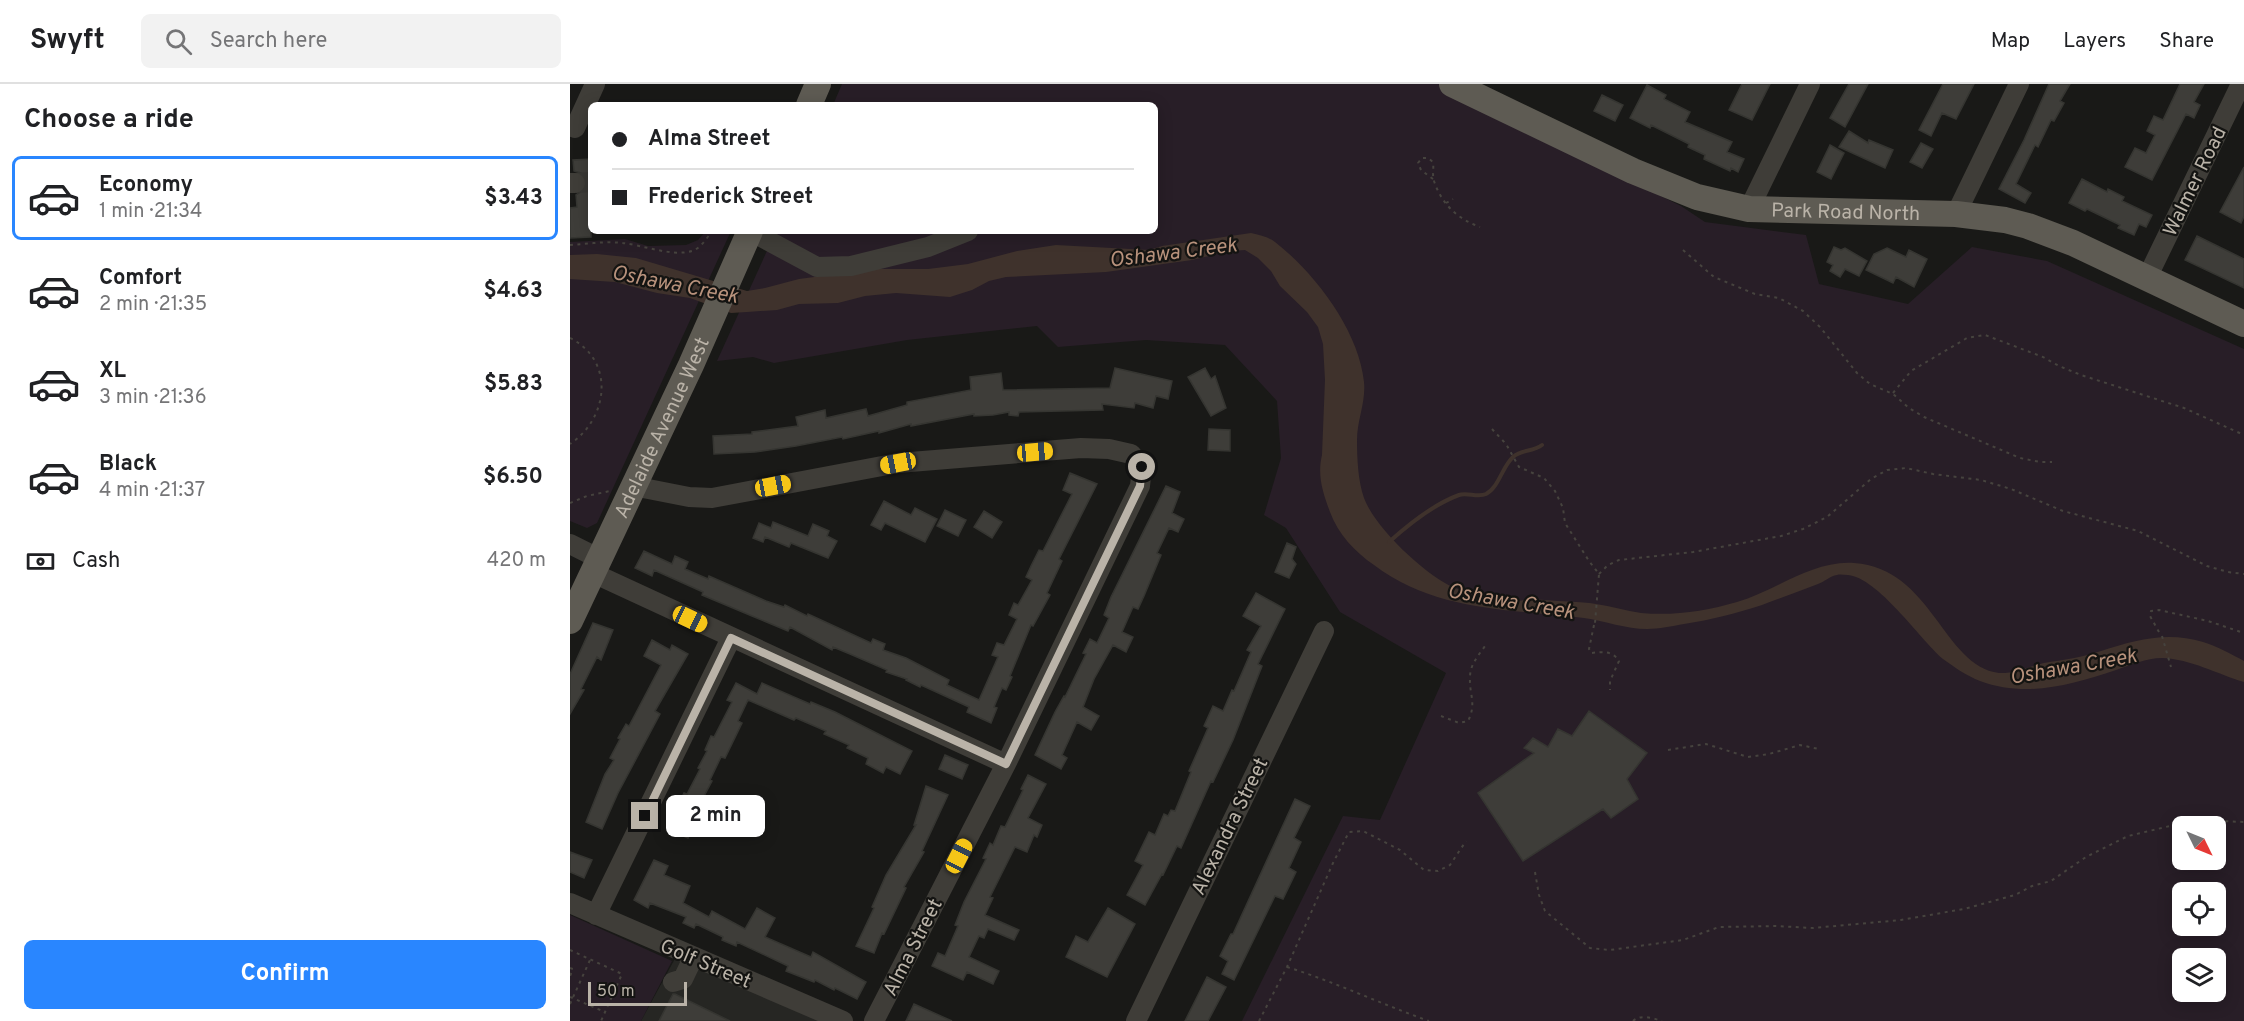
<!DOCTYPE html>
<meta charset="utf-8">
<style>
:root{--surface:#fff;--page:#f2f2f2;--text:#202124;--muted:#757577;--line:#e0e0e0;--accent:#2986ff}
body{margin:0;font-family:Overpass,sans-serif;background:var(--page);color:var(--text);height:100vh;display:flex;flex-direction:column;font-size:22px;white-space:nowrap}
*{box-sizing:border-box;margin:0}
p{font-size:20px;color:var(--muted)}
.icon{flex:none;width:33px;height:33px;fill:none;stroke:currentColor;stroke-width:2;stroke-linecap:round;stroke-linejoin:round}
.map{position:relative;flex:1;overflow:hidden}
.drawer{display:flex;flex-direction:column;background:var(--surface);width:570px}
.drawer>*{flex:none}
.top-card{position:absolute;left:18px;top:18px;width:570px;height:132px;border-radius:9px;box-shadow:0 3px 15px #0003;display:grid;align-content:center;height:132px;padding:0 24px;background:var(--surface)}
.needle{width:39px;rotate:133deg}
.controls{position:absolute;left:1602px;top:732px;display:grid;gap:12px}
.controls a{display:grid;place-items:center;width:54px;height:54px;border-radius:9px;background:var(--surface);box-shadow:0 3px 15px #0003;font-size:30px}
.scale{position:absolute;left:18px;bottom:15px;width:99px;box-sizing:border-box;padding-left:6px;border:3px solid #bab3a8;border-top:0;font-size:16px;line-height:21px;white-space:nowrap;color:#bab3a8;-webkit-text-stroke:4px #141412;paint-order:stroke}
.end{position:absolute;width:27px;height:27px;margin:-14px;border:8px solid #bab3a8;background:#111;box-shadow:0 0 0 3px #111}
.from{border-radius:50%}
.bubble{position:absolute;height:42px;border-radius:9px;background:var(--surface);box-shadow:0 3px 15px #0003;font-size:20px;font-weight:700;line-height:42px;text-align:center}
.car{position:absolute;width:18px;height:36px;margin:-18px -9px;border-radius:8px;box-shadow:0 0 4px 2px #0007;background:linear-gradient(#f5c518 24%,#345 0 40%,#f5c518 0 76%,#345 0 86%,#f5c518 0)}
.top-card b{display:flex;align-items:center;gap:21px;height:57px;font-size:22px}
.top-card b+b{border-top:2px solid var(--line)}
.top-card i{width:15px;height:15px;background:var(--text)}
ul{padding:0;list-style:none}
li{display:flex;align-items:center;gap:18px;height:84px;margin:0 12px 9px;padding:0 12px;border:3px solid transparent;border-radius:9px}
li div{flex:1}
li b{display:block;font-size:22px}
li em{font-style:normal;font-weight:700}
li.active{border-color:var(--accent)}
li>.icon{width:54px;height:54px;stroke-width:1.5}
h2{padding:0 24px;font-size:27px;line-height:72px}
.pay{display:flex;align-items:center;gap:15px;height:66px;padding:0 24px;font-size:22px}
.pay p{margin-inline-start:auto}
.cta{display:flex;gap:12px;margin-top:auto;padding:12px 24px}
.cta a{flex:1;height:69px;border-radius:9px;background:var(--accent);color:#fff;font-size:24px;font-weight:700;line-height:69px;text-align:center}
header{display:flex;align-items:center;gap:36px;box-sizing:border-box;height:84px;padding:0 30px;background:var(--surface);border-bottom:2px solid var(--line)}
header strong{font-size:28px}
nav{display:flex;gap:33px;margin-inline-start:auto;font-size:21px}
.search{width:420px;height:54px;background:var(--page);display:flex;align-items:center;gap:15px;box-sizing:border-box;padding:0 21px;border-radius:9px;color:var(--muted);font-size:22px}
main{display:flex;flex:1;min-height:0}
.map>svg:first-child{display:block}
</style>
<header>
<strong>Swyft</strong>
<div class="search"><svg class="icon" aria-label="search" viewBox="0 0 24 24"><circle cx="10" cy="10" r="6"/><path d="M15 15l6 6"/></svg>Search here</div>
<nav><a>Map</a><a>Layers</a><a>Share</a></nav>
</header>
<main>
<section class="drawer">
<h2>Choose a ride</h2>
<ul>
<li class="active"><svg class="icon" aria-label="car" viewBox="0 0 24 24"><path d="M5 17H2v-5l4-1 3-4h7l3 4 3 1v5h-3M9 17h6M6 11h13"/><circle cx="7" cy="17" r="2"/><circle cx="17" cy="17" r="2"/></svg><div><b>Economy</b><p>1 min · 21:34</p></div><em>$3.43</em></li>
<li><svg class="icon" aria-label="car" viewBox="0 0 24 24"><path d="M5 17H2v-5l4-1 3-4h7l3 4 3 1v5h-3M9 17h6M6 11h13"/><circle cx="7" cy="17" r="2"/><circle cx="17" cy="17" r="2"/></svg><div><b>Comfort</b><p>2 min · 21:35</p></div><em>$4.63</em></li>
<li><svg class="icon" aria-label="car" viewBox="0 0 24 24"><path d="M5 17H2v-5l4-1 3-4h7l3 4 3 1v5h-3M9 17h6M6 11h13"/><circle cx="7" cy="17" r="2"/><circle cx="17" cy="17" r="2"/></svg><div><b>XL</b><p>3 min · 21:36</p></div><em>$5.83</em></li>
<li><svg class="icon" aria-label="car" viewBox="0 0 24 24"><path d="M5 17H2v-5l4-1 3-4h7l3 4 3 1v5h-3M9 17h6M6 11h13"/><circle cx="7" cy="17" r="2"/><circle cx="17" cy="17" r="2"/></svg><div><b>Black</b><p>4 min · 21:37</p></div><em>$6.50</em></li>
</ul>
<div class="pay"><svg class="icon" aria-label="cash" viewBox="0 0 24 24"><path d="M3 7h18v10H3z"/><circle cx="12" cy="12" r="2"/></svg>Cash<p>420 m</p></div>
<div class="cta"><a>Confirm</a></div>
</section>
<div class="map">
<svg width="1674" height="937" viewBox="0 0 1674 937">
<rect width="100%" height="100%" fill="#191917"/>
<path fill="#262623" d="M 107,871 L 256,937 L 71,937 Z"/>
<path fill="#281e27" fill-rule="evenodd" d="M 272,0 L 889,0 L 887,11 L 1111,122 L 1135,138 L 1236,151 L 1249,200 L 1338,220 L 1402,163 L 1477,177 L 1674,265 L 1674,937 L 672,937 L 773,732 L 810,736 L 876,589 L 770,528 L 716,444 L 694,431 L 711,374 L 707,317 L 655,261 L 576,256 L 488,263 L 467,242 L 337,256 L 204,279 L 183,273 L 147,277 L 206,147 L 585,147 L 585,21 L 263,21 ZM 1612,742 L 1646,742 L 1646,776 L 1612,776 ZM 1612,808 L 1646,808 L 1646,842 L 1612,842 ZM 1612,874 L 1646,874 L 1646,908 L 1612,908 Z
M 136,147 L 161,147 L 27,439 L 17,444 L 0,437 L 0,158 L 55,155 L 78,162 L 116,161 L 128,156 Z
M 0,831 L 102,877 L 71,937 L 0,937 Z"/>
<path fill="#3f322c" d="M 681,149 C 689,151 699,153 705,158 C 745,189 789,247 794,298 C 796,318 787,336 787,356 C 787,374 788,397 794,414 C 805,444 856,492 885,504 C 901,510 919,516 936,517 C 949,518 962,514 975,516 C 992,518 1009,517 1026,520 C 1041,522 1056,527 1071,529 C 1104,532 1136,527 1167,518 C 1205,507 1243,476 1284,479 C 1362,484 1373,582 1429,589 C 1443,590 1460,582 1474,579 C 1493,576 1513,573 1531,567 C 1565,556 1597,547 1633,558 C 1647,562 1661,570 1674,577 L 1674,598 C 1647,590 1621,575 1592,574 C 1576,574 1561,581 1546,586 C 1501,601 1456,614 1410,597 C 1397,592 1384,583 1373,575 C 1349,554 1308,494 1278,491 C 1274,491 1270,490 1267,491 C 1260,492 1254,498 1248,500 C 1230,507 1211,514 1192,521 C 1167,529 1141,536 1114,540 C 1102,542 1089,545 1077,545 C 1056,545 1035,537 1014,534 C 940,525 866,528 804,481 C 785,468 768,450 760,428 C 753,409 747,392 752,371 L 755,296 L 753,260 L 748,243 L 737,228 L 710,202 L 701,187 L 688,174 L 675,166 L 660,167 L 622,176 L 536,188 L 436,193 L 419,197 L 402,206 L 380,213 L 326,209 L 295,212 L 268,219 L 229,220 L 207,226 L 177,228 L 161,229 L 120,214 L 87,209 L 45,198 L 0,195 L 0,171 L 27,170 L 66,174 L 177,207 L 195,204 L 229,195 L 305,185 L 358,185 L 398,180 L 447,167 L 486,161 L 579,166 L 592,162 Z"/>
<g fill="none" stroke-linecap="round" stroke-linejoin="round">
<path stroke="#3f322c" stroke-width="4" d="M 819,458 C 839,440 864,420 889,411 C 897,408 908,414 916,410 C 929,403 932,383 943,373 C 952,365 963,368 972,361"/>
</g>
<path fill="#3e3d39" stroke="#353531" stroke-width="1.5" d="M 1172,0 L 1200,0 L 1182,36 L 1159,26 Z
M 1279,0 L 1298,0 L 1275,43 L 1260,34 Z
M 1373,0 L 1404,0 L 1386,35 L 1372,29 L 1361,52 L 1349,46 Z
M 1479,0 L 1500,0 L 1490,17 L 1494,19 L 1484,37 L 1481,36 L 1468,63 L 1465,61 L 1446,100 L 1461,109 L 1455,119 L 1429,105 L 1454,56 Z
M 1610,0 L 1634,0 L 1624,18 L 1630,21 L 1624,34 L 1616,30 L 1582,96 L 1555,83 L 1565,64 L 1576,69 L 1585,51 L 1577,47 L 1584,32 L 1593,36 Z
M 1077,1 L 1096,11 L 1094,15 L 1120,28 L 1115,38 L 1162,58 L 1157,68 L 1174,75 L 1168,88 L 1161,84 L 1160,87 L 1134,75 L 1135,71 L 1118,63 L 1119,60 L 1081,41 L 1080,44 L 1060,34 Z
M 1032,11 L 1053,21 L 1045,37 L 1024,27 Z
M 1279,47 L 1298,59 L 1299,56 L 1323,66 L 1315,84 L 1269,63 Z
M 1351,59 L 1363,65 L 1352,84 L 1340,78 Z
M 1260,61 L 1274,69 L 1261,95 L 1247,88 Z
M 21,75 L 21,153 L 0,154 L 0,124 L 7,123 L 6,111 L 15,105 L 17,100 L 16,94 L 11,89 L 4,87 L 3,76 Z
M 1674,83 L 1674,132 L 1671,139 L 1650,128 Z
M 1512,95 L 1537,108 L 1538,105 L 1554,113 L 1552,117 L 1582,131 L 1576,143 L 1569,140 L 1564,151 L 1548,144 L 1550,141 L 1517,125 L 1515,127 L 1499,119 Z
M 1627,152 L 1674,175 L 1674,204 L 1615,176 Z
M 1264,163 L 1271,166 L 1275,164 L 1297,177 L 1289,192 L 1275,185 L 1270,193 L 1260,187 L 1263,181 L 1257,178 Z
M 1317,164 L 1336,173 L 1339,166 L 1357,175 L 1344,203 L 1326,193 L 1323,199 L 1296,186 L 1304,170 Z
M 545,284 L 602,297 L 598,315 L 586,312 L 583,324 L 565,319 L 564,324 L 532,320 L 533,326 L 449,328 L 448,332 L 439,331 L 439,328 L 423,331 L 404,332 L 404,330 L 341,342 L 341,340 L 309,349 L 309,347 L 273,355 L 272,353 L 226,362 L 185,368 L 144,370 L 143,352 L 182,350 L 182,348 L 228,342 L 226,333 L 255,326 L 256,334 L 296,325 L 298,332 L 337,321 L 337,318 L 401,306 L 400,293 L 431,289 L 433,306 L 540,304 Z
M 635,284 L 641,295 L 645,292 L 656,324 L 641,332 L 618,293 Z
M 639,345 L 660,346 L 660,367 L 638,366 Z
M 500,389 L 527,400 L 489,475 L 492,477 L 477,509 L 480,511 L 463,542 L 461,541 L 440,592 L 442,593 L 436,606 L 432,604 L 424,623 L 427,624 L 421,639 L 397,628 L 399,623 L 351,601 L 350,603 L 336,596 L 337,595 L 316,588 L 317,586 L 280,570 L 263,563 L 262,566 L 220,543 L 218,547 L 182,532 L 132,511 L 133,508 L 84,486 L 82,492 L 65,484 L 74,467 L 102,480 L 105,472 L 118,478 L 115,485 L 138,495 L 139,492 L 196,517 L 214,523 L 215,521 L 237,532 L 238,530 L 301,559 L 303,555 L 315,560 L 313,566 L 336,574 L 379,596 L 377,601 L 409,616 L 428,573 L 422,571 L 427,559 L 434,561 L 447,535 L 439,531 L 444,519 L 448,521 L 462,496 L 456,493 L 461,482 L 469,466 L 473,467 L 502,410 L 493,406 Z
M 596,402 L 610,408 L 602,429 L 614,435 L 608,448 L 599,444 L 587,469 L 591,471 L 574,512 L 568,525 L 563,523 L 552,548 L 563,553 L 556,568 L 543,561 L 524,595 L 513,623 L 529,632 L 521,646 L 507,638 L 492,671 L 497,674 L 491,685 L 465,671 L 485,628 L 494,612 L 495,613 L 516,570 L 513,569 L 520,555 L 527,559 L 539,534 L 534,531 L 541,513 Z
M 314,417 L 341,431 L 345,424 L 367,435 L 355,458 L 315,439 L 311,446 L 301,441 Z
M 375,426 L 396,436 L 388,452 L 367,442 Z
M 414,427 L 432,438 L 422,454 L 404,443 Z
M 203,438 L 238,452 L 243,440 L 259,447 L 257,452 L 267,457 L 258,474 L 221,459 L 219,463 L 195,453 L 193,458 L 183,454 L 189,439 L 201,444 Z
M 717,459 L 726,463 L 722,475 L 726,480 L 719,494 L 705,488 Z
M 686,509 L 715,525 L 688,580 L 692,582 L 663,656 L 643,698 L 641,697 L 611,764 L 607,762 L 593,791 L 592,790 L 575,821 L 557,811 L 573,781 L 565,777 L 579,748 L 585,751 L 594,730 L 598,732 L 601,726 L 605,727 L 621,688 L 619,687 L 638,644 L 634,642 L 643,622 L 653,627 L 662,606 L 664,607 L 681,568 L 677,566 L 691,542 L 673,532 Z
M 23,539 L 43,546 L 31,576 L 27,573 L 11,605 L 14,606 L 0,630 L 0,590 Z
M 82,556 L 100,566 L 102,561 L 118,570 L 85,627 L 90,630 L 48,709 L 32,745 L 16,738 L 35,690 L 44,676 L 40,674 L 50,655 L 48,654 L 56,640 L 59,642 L 91,581 L 74,572 Z
M 166,599 L 187,610 L 192,599 L 240,620 L 241,618 L 265,628 L 342,667 L 330,690 L 316,683 L 313,689 L 296,680 L 298,674 L 277,664 L 279,661 L 254,650 L 256,647 L 226,634 L 224,636 L 178,616 L 168,637 L 172,639 L 155,674 L 151,673 L 140,696 L 142,697 L 132,716 L 134,717 L 118,754 L 97,745 L 114,709 L 117,710 L 130,685 L 128,684 L 137,667 L 135,666 L 141,652 L 144,653 L 162,618 L 157,616 Z
M 1019,627 L 1077,669 L 1057,695 L 1068,715 L 1041,734 L 1033,725 L 953,777 L 908,709 L 964,669 L 954,664 L 963,654 L 978,663 L 988,645 L 1002,652 Z
M 375,671 L 398,681 L 392,695 L 369,685 Z
M 458,691 L 476,700 L 458,734 L 472,741 L 467,753 L 464,751 L 457,768 L 445,763 L 420,813 L 423,814 L 415,831 L 449,846 L 444,856 L 418,845 L 414,854 L 409,852 L 399,873 L 429,887 L 423,900 L 397,888 L 393,896 L 362,882 L 368,869 L 375,872 L 388,842 L 385,841 L 394,818 L 416,775 L 413,774 L 420,759 L 423,761 L 431,742 L 435,743 L 453,706 L 451,705 Z
M 356,702 L 378,711 L 352,767 L 354,768 L 334,803 L 336,804 L 314,850 L 312,849 L 304,869 L 286,862 L 304,824 L 302,823 L 316,791 L 346,741 L 344,741 Z
M 725,715 L 740,722 L 724,754 L 731,758 L 719,784 L 726,788 L 713,815 L 705,812 L 664,896 L 652,890 L 658,877 L 650,872 L 661,850 L 663,850 Z
M 0,768 L 22,776 L 14,794 L 0,788 Z
M 84,776 L 98,782 L 94,791 L 120,802 L 113,819 L 139,833 L 142,827 L 175,845 L 187,824 L 205,834 L 195,853 L 241,873 L 243,868 L 296,898 L 287,915 L 265,904 L 264,906 L 245,896 L 244,898 L 216,887 L 218,882 L 167,858 L 166,862 L 152,856 L 153,853 L 126,840 L 124,844 L 113,839 L 116,833 L 80,819 L 78,824 L 64,816 Z
M 538,824 L 565,840 L 537,893 L 496,873 L 506,852 L 518,858 Z
M 637,893 L 656,903 L 638,937 L 615,937 Z
M 103,910 L 105,910 L 160,937 L 89,937 Z
M 344,920 L 382,937 L 336,937 Z"/>
<g fill="none" stroke-linecap="round" stroke-linejoin="round">
<path stroke="#393834" stroke-width="20" stroke-dasharray="20 10" stroke-linecap="butt" d="M 5,99 L 21,98"/>
<path stroke="#46433e" stroke-width="2" stroke-dasharray="3 4.5" stroke-linecap="butt" d="M 863,95 L 851,86 L 848,79 L 852,74 L 858,74 L 863,78 C 864,85 862,92 864,97 C 872,121 888,135 910,143
M 876,119 L 883,115
M 0,161 C 17,160 35,157 52,159 C 73,161 102,173 122,167 C 131,164 137,154 142,147
M 1113,166 L 1144,193 L 1185,210 L 1209,214 L 1233,227 L 1250,243 L 1287,289 L 1300,300 L 1323,310 L 1339,324 L 1354,333 L 1450,374 L 1470,378 L 1482,378
M 0,254 C 46,277 38,335 0,360
M 1323,309 L 1341,287 L 1397,254 L 1415,251 L 1473,273 L 1489,282 L 1511,291 L 1614,324 L 1674,351
M 922,345 L 936,360 L 949,383 L 974,394 L 985,407 L 993,424 L 995,439 L 1019,477 L 1029,490 L 1025,539
M 0,419 L 17,412 L 40,407
M 1029,490 L 1038,481 L 1049,476 L 1123,468 L 1211,452 L 1233,445 L 1257,433 L 1301,395 L 1317,386 L 1336,384 L 1363,390 L 1411,396 L 1441,405 L 1493,427 L 1568,447 L 1637,482 L 1658,488 L 1674,490
M 1024,541 L 1019,565 L 1021,569 C 1032,568 1042,566 1049,577 L 1040,597 L 1040,606
M 1589,548 L 1580,532 L 1581,527 L 1589,526 L 1638,537 L 1674,549
M 1592,552 L 1601,583
M 871,632 L 889,639 L 898,637 C 907,619 899,611 900,593 C 900,581 908,572 915,562
M 1098,666 L 1136,660 L 1178,673 L 1199,670 L 1230,661 L 1249,665
M 965,788 L 969,811 L 975,827 L 1020,864 L 1040,866 L 1113,856 L 1149,843 L 1206,842 L 1243,844 L 1331,836 L 1394,825 L 1445,811 L 1462,802 L 1481,797 L 1516,773 L 1558,752 L 1625,736 L 1674,738
M 0,866 L 52,890 L 31,937
M 717,883 C 765,898 811,920 859,937
M 0,884 L 3,885 L 0,892
M 0,913 L 35,928
M 0,920 L 20,876
M 689,937 L 717,883 L 763,779 L 779,748 L 793,747 L 830,766 L 854,786 L 868,787 L 880,781 L 896,757
M 1063,937 C 1071,930 1082,934 1092,937"/>
<path stroke="#3f3d38" stroke-width="20" d="M 5,44 L 25,0
M 0,99 L 5,99
M 1179,125 L 1240,0
M 1386,130 L 1449,0
M 180,147 L 247,183 L 281,182 L 358,163 L 398,147
M 1577,194 L 1671,0
M 63,402 L 119,413 L 142,414 L 328,379 L 511,364 L 539,365 L 561,370 L 572,383 L 570,402 L 436,680 L 304,937
M 0,460 L 30,475
M 23,489 L 436,680
M 0,819 L 273,937
M 26,831 L 161,554
M 103,898 L 113,895 L 123,874
M 566,937 L 754,547"/>
<g stroke="#5e5b53" stroke-width="26">
<path id="s1" d="M 882,0 L 1063,87 L 1127,113 L 1179,125 L 1386,130 L 1435,136 L 1458,142 L 1503,159 L 1674,240"/>
<path d="M 239,21 L 248,0"/>
<path id="s2" d="M 0,537 L 121,281 L 180,147"/>
</g>
</g>
<g fill="none" stroke-linecap="round" stroke-linejoin="round">
<path stroke="#bab3a8" stroke-width="8" d="M 75,732 L 161,554 L 436,680 L 570,402 L 572,383"/>
</g>
<g text-anchor="middle" stroke-width="4.5" stroke-linejoin="round" paint-order="stroke">
<g font-size="20" fill="#bab3a8" stroke="#141412">
<text transform="translate(1624 97) rotate(-64)" y="7">Walmer Road</text>
<text dy="7" stroke="none"><textPath href="#s1" startOffset="420">Park Road North</textPath></text>
<text dy="7" stroke="none"><textPath href="#s2" startOffset="214">Adelaide Avenue West</textPath></text>
<text transform="translate(659 742) rotate(-64)" y="7">Alexandra Street</text>
<text transform="translate(342 863) rotate(-63)" y="7">Alma Street</text>
<text transform="translate(136 879) rotate(23)" y="7">Golf Street</text>
</g>
<g font-size="21" font-style="italic" fill="#b8927c" stroke="#141412">
<text transform="translate(603 168) rotate(-7)" y="7">Oshawa Creek</text>
<text transform="translate(105 200) rotate(11)" y="7">Oshawa Creek</text>
<text transform="translate(941 517) rotate(10)" y="7">Oshawa Creek</text>
<text transform="translate(1503 582) rotate(-10)" y="7">Oshawa Creek</text>
</g>
</g>
</svg>
<div class="controls">
<a><svg class="needle" viewBox="-14 -14 28 28"><path d="M0-13l5 13h-10z" fill="#e53935"/><path d="M0 13l5-13h-10z" fill="#757577"/></svg></a>
<a><svg class="icon" aria-label="locate" viewBox="0 0 24 24"><circle cx="12" cy="12" r="6"/><path d="M12 2v4M12 18v4M2 12h4M18 12h4"/></svg></a>
<a><svg class="icon" aria-label="layers" viewBox="0 0 24 24"><path d="M12 4l9 5-9 5-9-5zM3 14l9 5 9-5"/></svg></a>
</div>
<div class="scale">50 m</div>
<i class="end from" style="left:572px;top:383px"></i>
<i class="end" style="left:75px;top:732px"></i>
<div class="bubble" style="left:96px;top:711px;width:99px">2 min</div>
<i class="car" style="left:465px;top:368px;rotate:85deg"></i>
<i class="car" style="left:328px;top:379px;rotate:259deg"></i>
<i class="car" style="left:203px;top:402px;rotate:79deg"></i>
<i class="car" style="left:120px;top:535px;rotate:115deg"></i>
<i class="car" style="left:389px;top:772px;rotate:27deg"></i>
<div class="top-card">
<b><i class="from"></i>Alma Street</b>
<b><i></i>Frederick Street</b>
</div>
</div>
</main>
